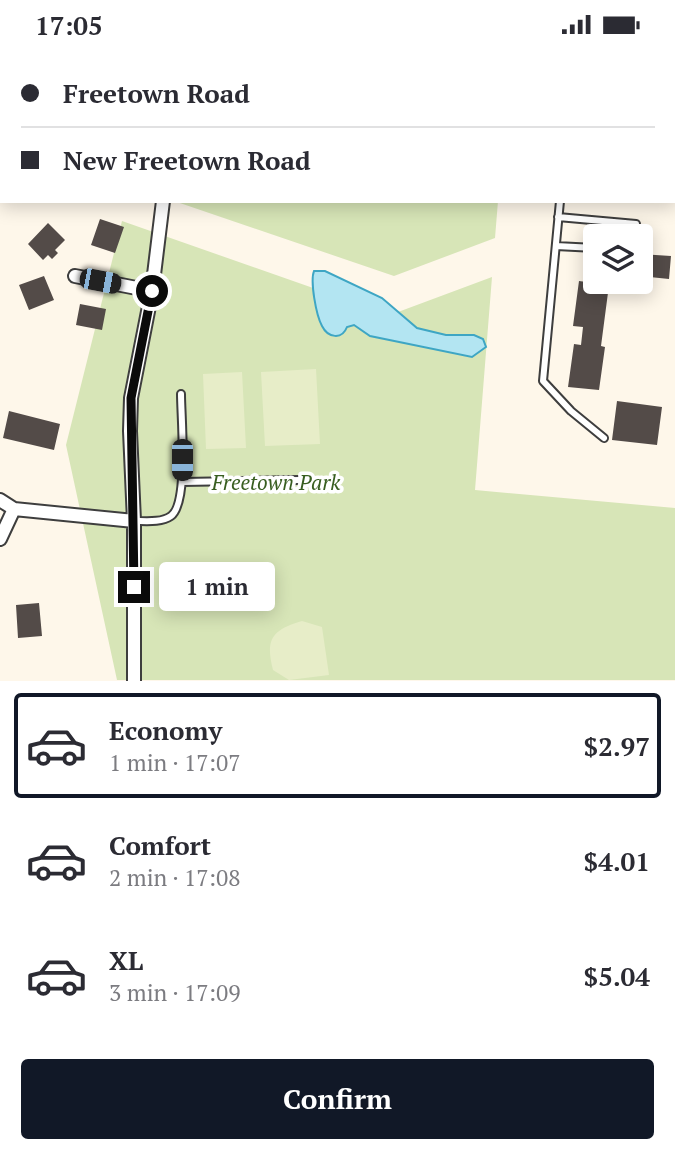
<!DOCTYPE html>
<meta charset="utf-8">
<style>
:root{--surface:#fff;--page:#f2f2f3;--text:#2b2b33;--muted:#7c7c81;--line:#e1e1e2;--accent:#111827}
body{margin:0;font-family:"PT Serif",serif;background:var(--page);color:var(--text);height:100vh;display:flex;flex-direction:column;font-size:26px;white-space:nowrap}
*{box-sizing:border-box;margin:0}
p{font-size:23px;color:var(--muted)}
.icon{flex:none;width:38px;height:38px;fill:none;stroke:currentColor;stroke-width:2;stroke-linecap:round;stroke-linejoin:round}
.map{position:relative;height:632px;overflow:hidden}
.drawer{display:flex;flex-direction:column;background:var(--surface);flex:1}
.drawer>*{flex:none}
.banner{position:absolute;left:0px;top:0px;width:676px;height:154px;box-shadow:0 4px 18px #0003;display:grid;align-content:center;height:154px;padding:0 21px;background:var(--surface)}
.controls{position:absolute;left:583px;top:175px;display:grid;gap:14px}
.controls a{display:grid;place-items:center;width:70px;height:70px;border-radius:7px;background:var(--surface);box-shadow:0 4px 18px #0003;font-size:35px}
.end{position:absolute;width:32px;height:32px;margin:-16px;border:9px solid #0b0b0b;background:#fff;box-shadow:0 0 0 4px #fff}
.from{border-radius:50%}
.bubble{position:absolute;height:49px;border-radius:7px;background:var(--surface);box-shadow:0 4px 18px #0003;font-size:23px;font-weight:600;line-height:49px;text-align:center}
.car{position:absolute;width:21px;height:42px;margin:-21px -10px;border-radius:9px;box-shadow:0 0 5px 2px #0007;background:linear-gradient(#222 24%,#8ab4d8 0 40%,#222 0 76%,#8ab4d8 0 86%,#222 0)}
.banner b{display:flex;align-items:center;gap:24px;height:66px;font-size:26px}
.banner b+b{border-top:2px solid var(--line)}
.banner i{width:18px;height:18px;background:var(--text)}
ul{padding:12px 0 0;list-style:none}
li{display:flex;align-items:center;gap:21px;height:105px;margin:0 14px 10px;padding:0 7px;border:4px solid transparent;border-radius:7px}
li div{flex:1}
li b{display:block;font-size:26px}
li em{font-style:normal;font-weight:600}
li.current{border-color:var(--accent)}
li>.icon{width:63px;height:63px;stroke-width:1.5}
.button{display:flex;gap:14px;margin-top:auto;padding:14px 21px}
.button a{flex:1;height:80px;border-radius:7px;background:var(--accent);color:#fff;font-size:28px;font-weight:600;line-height:80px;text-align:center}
.status{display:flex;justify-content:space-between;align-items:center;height:49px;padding:0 35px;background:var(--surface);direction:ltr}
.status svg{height:19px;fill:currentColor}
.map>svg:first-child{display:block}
</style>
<div class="status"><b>17:05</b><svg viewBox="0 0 49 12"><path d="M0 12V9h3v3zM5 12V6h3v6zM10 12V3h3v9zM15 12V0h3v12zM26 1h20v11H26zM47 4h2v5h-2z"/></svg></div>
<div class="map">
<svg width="675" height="632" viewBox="0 0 675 632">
<rect width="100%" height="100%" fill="#fef7ea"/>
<path fill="#d7e5b7" d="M 174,152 L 498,152 L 495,189 L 394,227 Z
M 122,172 L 390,266 L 492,228 L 475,441 L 675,459 L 675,631 L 117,631 L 66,396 Z"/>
<path fill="#e7edc8" d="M 316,320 L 320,395 L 265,397 L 261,323 Z
M 242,323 L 246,399 L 206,400 L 203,325 Z
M 302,572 L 322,578 L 329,626 L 289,631 L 273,621 C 265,590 272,581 302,572 Z"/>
<path fill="#b3e5f2" stroke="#3ea6c4" stroke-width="2" d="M 314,222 L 325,222 L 382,249 L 417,279 L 446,286 L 474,286 L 483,290 L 486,298 L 472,308 L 370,287 L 354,276 L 347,278 C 342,291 328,289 322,277 C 316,266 310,232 314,222 Z"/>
<path fill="#534b48" d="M 100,170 L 124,178 L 115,204 L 91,196 Z
M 48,174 L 65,191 L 55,201 L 58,204 L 52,210 L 48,206 L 43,211 L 28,195 Z
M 640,205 L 671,207 L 669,230 L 640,227 Z
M 44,227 L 54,251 L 29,261 L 19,236 Z
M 579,232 L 609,236 L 601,297 L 605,298 L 599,341 L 568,338 L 574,295 L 581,296 L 583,278 L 573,277 Z
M 80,255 L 106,260 L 102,281 L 76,276 Z
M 617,352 L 662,358 L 657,396 L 612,391 Z
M 9,362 L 60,375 L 54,401 L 3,389 Z
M 39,554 L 42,587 L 18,589 L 16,556 Z"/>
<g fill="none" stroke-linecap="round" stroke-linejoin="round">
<defs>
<path id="lane" d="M 560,152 L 543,332 L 571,362 L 604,389
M 558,168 L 636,175
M 556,197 L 595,199
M 182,433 L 300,431
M 134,472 C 145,472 161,474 171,467 C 189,454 181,369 181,345"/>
<path id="street" d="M 76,0 L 76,2
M 185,2 L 185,0
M 0,44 L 2,44
M 75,227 L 152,242
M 0,451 L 14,460 L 134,472
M 0,490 L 14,460
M 134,632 L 134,472 L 130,382 L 131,349 L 152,242 L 163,152"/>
</defs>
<use href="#lane" stroke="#3e3e3e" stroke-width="10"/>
<use href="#street" stroke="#3e3e3e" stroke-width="16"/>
<use href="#lane" stroke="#fff" stroke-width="6"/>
<use href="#street" stroke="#fff" stroke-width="12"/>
</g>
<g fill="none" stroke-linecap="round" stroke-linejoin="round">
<path stroke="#0b0b0b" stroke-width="9" d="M 134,538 L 131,349 L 152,242"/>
</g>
<g text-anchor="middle" stroke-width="7" stroke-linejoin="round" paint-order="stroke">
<g font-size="21" font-style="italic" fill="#385e20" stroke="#fff">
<text x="276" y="441">Freetown Park</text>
</g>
</g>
</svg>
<div class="controls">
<a><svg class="icon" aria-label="layers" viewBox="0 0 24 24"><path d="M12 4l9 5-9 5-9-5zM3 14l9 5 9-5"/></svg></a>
</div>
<i class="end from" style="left:152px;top:242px"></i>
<i class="end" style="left:134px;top:538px"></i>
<div class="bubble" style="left:159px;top:513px;width:116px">1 min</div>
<i class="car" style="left:100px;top:232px;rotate:101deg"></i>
<i class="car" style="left:182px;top:411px;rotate:180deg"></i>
<div class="banner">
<b><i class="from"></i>Freetown Road</b>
<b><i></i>New Freetown Road</b>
</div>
</div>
<section class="drawer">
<ul>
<li class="current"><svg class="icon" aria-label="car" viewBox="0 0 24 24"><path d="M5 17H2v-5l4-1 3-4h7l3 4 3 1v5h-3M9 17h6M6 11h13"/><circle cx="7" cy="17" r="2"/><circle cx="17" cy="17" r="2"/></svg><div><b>Economy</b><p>1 min · 17:07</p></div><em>$2.97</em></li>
<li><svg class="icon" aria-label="car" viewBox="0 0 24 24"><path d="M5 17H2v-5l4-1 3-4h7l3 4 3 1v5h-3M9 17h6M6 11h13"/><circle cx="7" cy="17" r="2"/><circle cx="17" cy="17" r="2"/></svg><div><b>Comfort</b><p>2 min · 17:08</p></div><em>$4.01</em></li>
<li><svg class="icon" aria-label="car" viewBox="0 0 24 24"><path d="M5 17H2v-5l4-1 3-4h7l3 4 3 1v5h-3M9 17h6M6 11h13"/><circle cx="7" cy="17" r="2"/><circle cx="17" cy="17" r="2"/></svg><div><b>XL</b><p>3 min · 17:09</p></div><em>$5.04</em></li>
</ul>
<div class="button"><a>Confirm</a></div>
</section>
